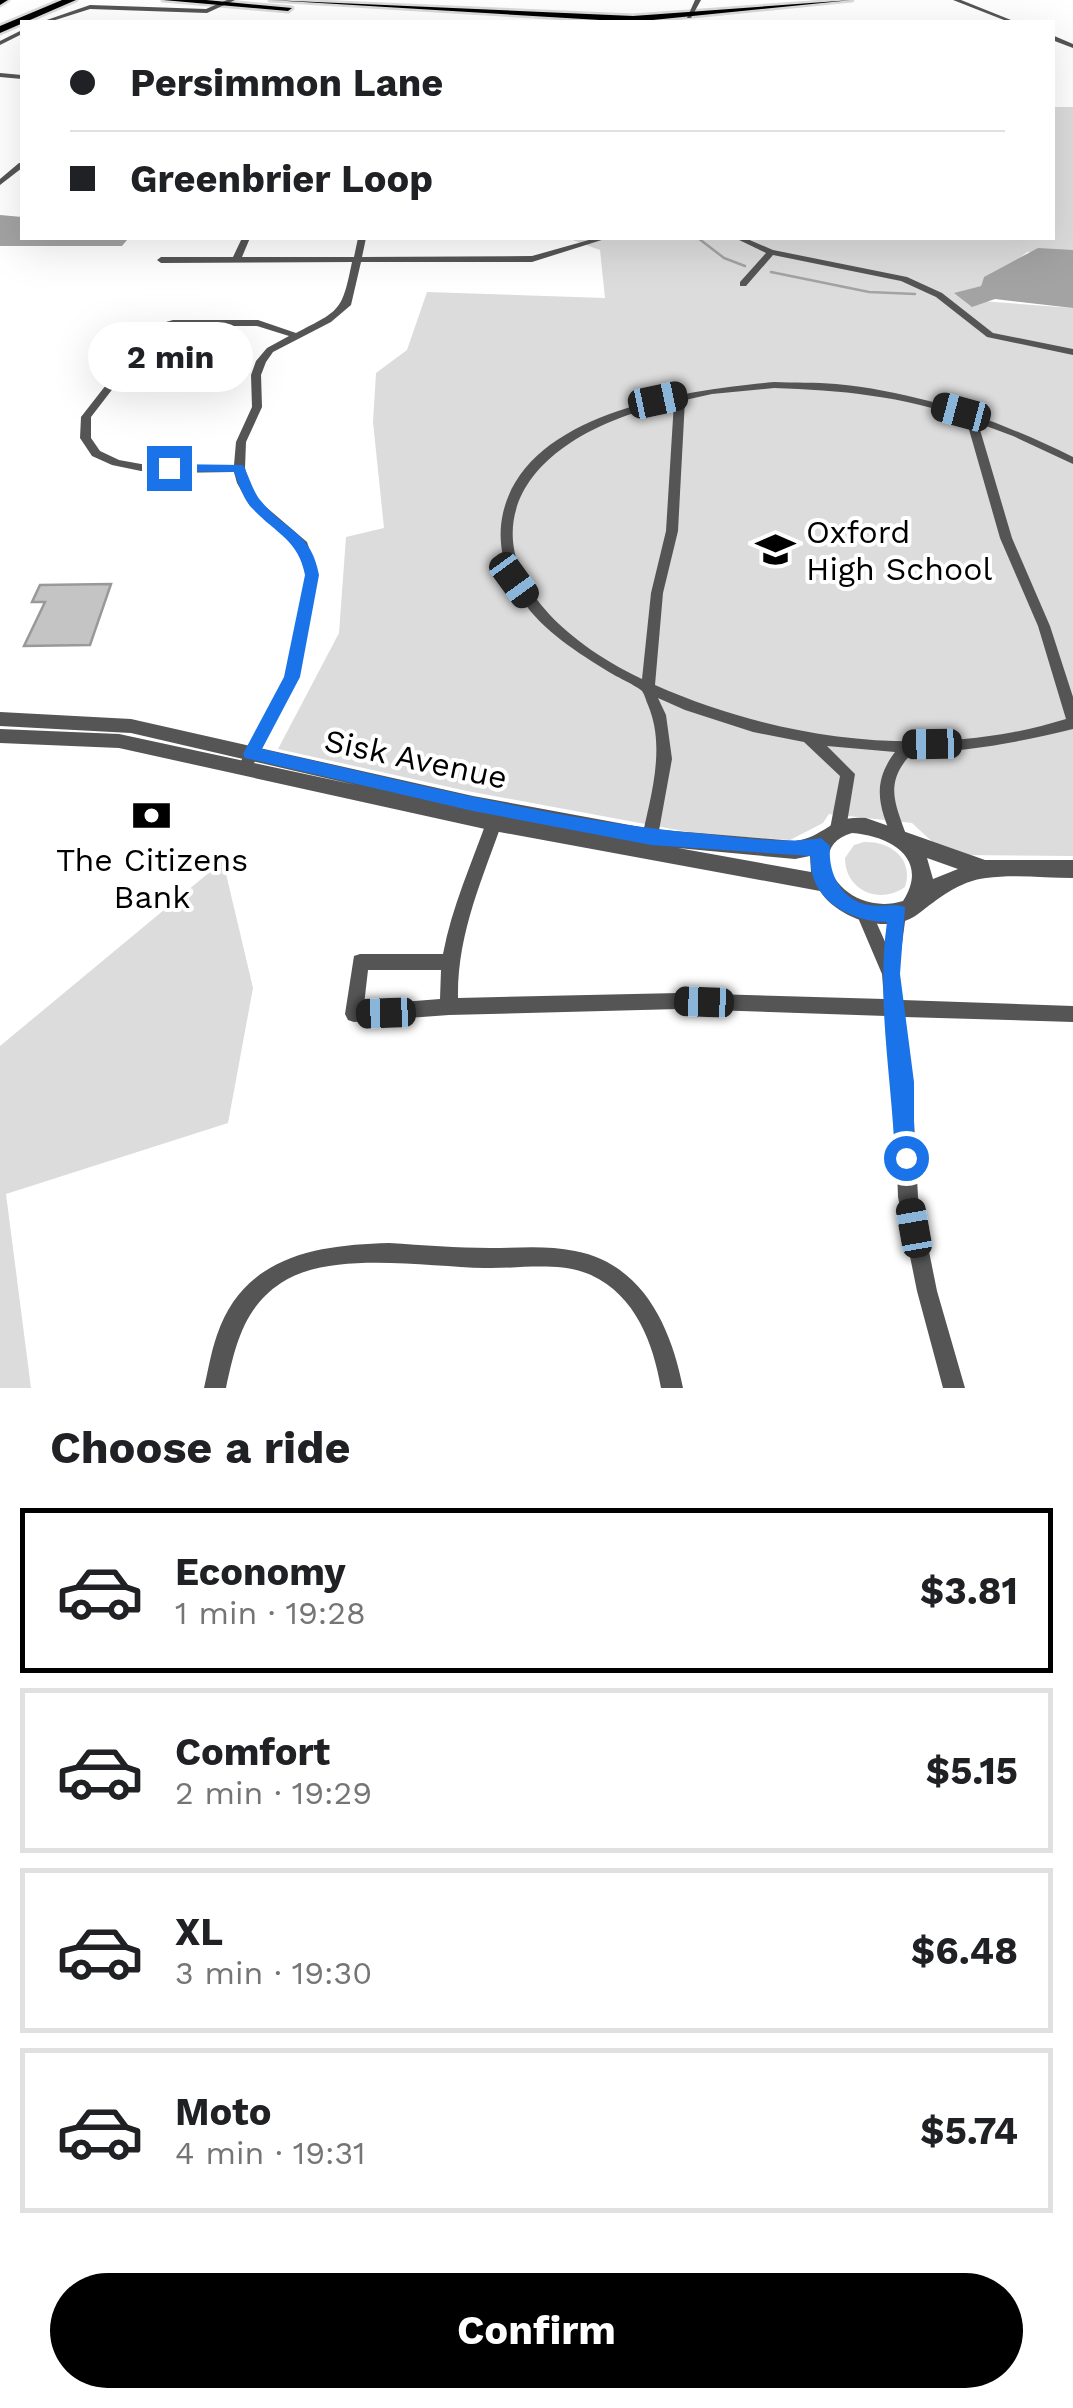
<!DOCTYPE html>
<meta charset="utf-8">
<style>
:root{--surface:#fff;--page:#f6f6f6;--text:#202124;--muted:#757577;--line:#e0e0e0;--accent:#000}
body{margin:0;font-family:"Work Sans",sans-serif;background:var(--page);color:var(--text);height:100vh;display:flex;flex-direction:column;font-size:38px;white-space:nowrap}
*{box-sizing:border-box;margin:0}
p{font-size:32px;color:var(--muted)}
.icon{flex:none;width:55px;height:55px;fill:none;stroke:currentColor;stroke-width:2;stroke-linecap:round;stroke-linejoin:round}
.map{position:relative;height:1388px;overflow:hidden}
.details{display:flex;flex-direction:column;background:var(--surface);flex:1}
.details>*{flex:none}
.banner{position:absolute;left:20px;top:20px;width:1035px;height:220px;border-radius:0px;box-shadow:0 10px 40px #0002;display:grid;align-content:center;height:220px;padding:0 50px;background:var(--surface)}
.end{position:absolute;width:45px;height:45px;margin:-22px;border:12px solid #1a73e8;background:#fff;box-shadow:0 0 0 5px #fff}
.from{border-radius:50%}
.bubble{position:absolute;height:70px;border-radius:35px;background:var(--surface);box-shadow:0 10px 40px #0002;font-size:32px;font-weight:700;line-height:70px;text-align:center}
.car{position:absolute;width:30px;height:60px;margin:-30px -15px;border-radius:12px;box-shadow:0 0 8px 2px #0007;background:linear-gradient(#222 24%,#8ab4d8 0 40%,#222 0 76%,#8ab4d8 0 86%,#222 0)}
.banner b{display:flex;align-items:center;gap:35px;height:95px;font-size:38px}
.banner b+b{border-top:2px solid var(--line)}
.banner i{width:25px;height:25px;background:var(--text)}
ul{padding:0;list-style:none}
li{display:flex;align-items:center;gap:30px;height:165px;margin:0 20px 15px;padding:0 30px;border:5px solid var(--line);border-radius:0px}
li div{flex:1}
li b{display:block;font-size:38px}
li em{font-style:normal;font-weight:700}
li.selected{border-color:var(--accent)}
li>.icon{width:90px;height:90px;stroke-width:1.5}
h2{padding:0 50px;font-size:45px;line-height:120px}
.button{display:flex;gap:20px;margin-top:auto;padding:20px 50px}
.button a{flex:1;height:115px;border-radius:60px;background:var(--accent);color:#fff;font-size:40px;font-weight:700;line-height:115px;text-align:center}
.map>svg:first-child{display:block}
</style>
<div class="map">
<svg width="1073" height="1388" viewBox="0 0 1073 1388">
<rect width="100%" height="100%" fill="#fff"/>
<path fill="#dcdcdc" d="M 1053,107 L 1073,107 L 1073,250 L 1027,252 L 1005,270 L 984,277 L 981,286 L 956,293 L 981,301 L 1073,308 L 1073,856 L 958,855 L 939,848 L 912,823 L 829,814 L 823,823 L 790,840 L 699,834 L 467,791 L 278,749 L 339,633 L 346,537 L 384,528 L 373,422 L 376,373 L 407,350 L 427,292 L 605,298 L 600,250 L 567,238 L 1052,238 Z
M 864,842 C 891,841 914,859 905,887 C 880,905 845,891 845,858 L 854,845 Z
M 223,861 L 253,988 L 228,1123 L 6,1194 L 31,1388 L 0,1388 L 0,1046 Z"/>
<path fill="#a3a3a3" d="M 0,215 L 22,217 L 22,238 L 127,240 L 122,246 L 0,246 Z
M 1038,248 L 1073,250 L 1073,308 L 995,299 L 972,307 L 954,293 L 981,286 L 984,277 Z"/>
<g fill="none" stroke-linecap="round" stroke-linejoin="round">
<path stroke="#a3a3a3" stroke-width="2.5" d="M 698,238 L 724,258 L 745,266
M 771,272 L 869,292 L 915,294"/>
</g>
<path fill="#c4c4c4" stroke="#999" stroke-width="2.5" d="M 111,584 L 90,645 L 24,646 L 45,602 L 32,602 L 40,585 Z"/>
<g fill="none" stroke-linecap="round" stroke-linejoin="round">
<defs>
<path id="primary" d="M 163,0 L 206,0 L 292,8 L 288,11 Z
M 270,0 L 633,16 L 852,0 L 633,22 Z"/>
<path id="motorway" d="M 0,0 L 8,0 L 0,5 Z
M 62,0 L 76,0 L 0,33 L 0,26 Z"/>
</defs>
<use href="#primary" stroke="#dbdbdb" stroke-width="5"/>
<use href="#motorway" stroke="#dbdbdb" stroke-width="5"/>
<path fill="#555" fill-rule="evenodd" d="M 227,0 L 235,0 L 207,13 L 90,9 L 49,22 L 41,22 L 90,5 L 206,9 Z
M 695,0 L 701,0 L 691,18 L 687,18 Z
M 953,0 L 961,0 L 1016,22 L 1009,22 Z
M 22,30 L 22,34 L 0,45 L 0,41 Z
M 1052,35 L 1073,44 L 1073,48 L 1052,40 Z
M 0,73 L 22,75 L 22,79 L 0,77 Z
M 19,163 L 22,163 L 22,168 L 0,185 L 0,179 Z
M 242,238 L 250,238 L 242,257 L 354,257 L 358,238 L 366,238 L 362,257 L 532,256 L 596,238 L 608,238 L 532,262 L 361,262 L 351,305 L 331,322 L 273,352 L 266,362 L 261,375 L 262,407 L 246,442 L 245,468 L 249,483 L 259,501 L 307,542 L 318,575 L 299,677 L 252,767 L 247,769 L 242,767 L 240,763 L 285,677 L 306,575 L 297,547 L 250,506 L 237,483 L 234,472 L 169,473 L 141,471 L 112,465 L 92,456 L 80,438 L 81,417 L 152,326 L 173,320 L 258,320 L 296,333 C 341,310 342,311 352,262 L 161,263 L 157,260 L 161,257 L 233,257 ZM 173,326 L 257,326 L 289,336 L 267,348 L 256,361 L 251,375 L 252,407 L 236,442 L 234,465 L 169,466 L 141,464 L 119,460 L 100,451 L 91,438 L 91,417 L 158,330 Z
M 735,238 L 745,238 L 773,250 L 907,277 L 942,293 L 993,333 L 1073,349 L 1073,355 L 987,337 L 936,297 L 901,281 L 773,255 L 746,286 L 740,286 L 740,282 L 766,253 Z
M 774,382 C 794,383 815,382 836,384 C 920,392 998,420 1073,457 L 1073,464 L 1013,436 L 978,423 L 1012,538 L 1050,626 L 1073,697 L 1073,729 C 1019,742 970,752 913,752 C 884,782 894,801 907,837 L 904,842 L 899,844 L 894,842 C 879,807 871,784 895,752 L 827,746 L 855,774 L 846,829 L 843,834 L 838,836 L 833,834 L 830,829 L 840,776 L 804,742 L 753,732 L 685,710 L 658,698 L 666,715 L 672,759 L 656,847 L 653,852 L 648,854 L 643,852 L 640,847 C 649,801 667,750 648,705 C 646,701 645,695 642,691 C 637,686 617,677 609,672 C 577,652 544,632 522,600 C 505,574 496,544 503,513 C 527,410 689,390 774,382 ZM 774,388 C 839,390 904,396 966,419 L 1000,538 L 1038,626 L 1066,719 C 1049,724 1032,729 1014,732 C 894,755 766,734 655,685 L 663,593 L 678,531 L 685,400 L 712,394 ZM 674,402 L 666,531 L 651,593 L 642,679 C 457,589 473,447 674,402 Z
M 496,811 L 501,812 L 504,817 C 483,878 457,933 458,998 L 679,993 L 884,999 L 882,974 L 856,913 L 858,908 L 864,906 L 870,908 L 886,944 L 892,909 L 898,907 L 904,909 L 906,914 L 898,974 L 902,1000 L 1073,1006 L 1073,1022 L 904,1017 L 912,1082 L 918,1197 L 937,1291 L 965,1388 L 943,1388 L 917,1291 L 898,1197 L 894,1082 L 886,1016 L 679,1009 L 449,1015 L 354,1022 L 348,1020 L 345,1014 L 354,956 L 360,954 L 443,954 C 452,906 472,863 488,817 L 491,812 ZM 368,970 L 441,970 L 440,999 L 364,1005 Z
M 389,1243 C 423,1245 457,1248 490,1248 C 518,1248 547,1245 575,1251 C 643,1264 671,1327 683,1388 L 661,1388 C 653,1343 636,1296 591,1275 C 560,1261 518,1269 485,1268 C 427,1267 330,1250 281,1283 C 243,1308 235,1347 226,1388 L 204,1388 C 208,1371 211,1352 217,1335 C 244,1256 316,1245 389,1243 Z"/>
<path fill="#555" fill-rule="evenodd" d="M 0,712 L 131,719 L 473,796 L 651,829 L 795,841 C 828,836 829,815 866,818 L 985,860 L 1073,860 L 1073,878 C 1045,878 1014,874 986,878 C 959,881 938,899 918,914 C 889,936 838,919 820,891 L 494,831 L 119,748 L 0,743 L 0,729 L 119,734 L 356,785 L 131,733 L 0,726 ZM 852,833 C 891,836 930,859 903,901 C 844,919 799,848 852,833 ZM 678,848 L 795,859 L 810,856 L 811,872 ZM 927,858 L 958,869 L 933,879 Z"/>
<use href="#primary" fill="#000" fill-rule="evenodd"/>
<use href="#motorway" fill="#000" fill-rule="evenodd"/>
</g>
<path fill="#1a73e8" d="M 169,464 L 243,465 C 249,476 253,492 261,501 C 285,531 311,531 319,575 L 300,677 L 262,749 C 409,782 556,821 706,834 C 745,838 783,844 821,838 L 830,846 C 828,870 838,896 864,904 C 877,908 892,903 905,907 L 900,974 L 914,1082 L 914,1166 L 906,1170 L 895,1158 C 892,1079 876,1000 887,922 C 850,922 807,898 811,856 L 651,845 L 473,811 L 245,758 L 243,754 L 284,677 L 305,575 C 299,540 274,532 252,508 C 243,499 239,484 234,472 L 164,471 Z"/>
<defs>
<symbol id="school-bare" viewBox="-9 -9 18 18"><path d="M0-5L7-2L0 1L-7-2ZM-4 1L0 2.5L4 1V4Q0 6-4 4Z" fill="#000" stroke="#fff" stroke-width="2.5" paint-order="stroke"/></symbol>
<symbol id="bank-bare" viewBox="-9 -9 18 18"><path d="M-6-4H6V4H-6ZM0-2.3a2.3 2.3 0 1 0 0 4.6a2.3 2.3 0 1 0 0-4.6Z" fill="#000" stroke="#fff" stroke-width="2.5" paint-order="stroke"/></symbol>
</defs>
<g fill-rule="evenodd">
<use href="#school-bare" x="748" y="522" width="55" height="55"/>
<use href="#bank-bare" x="124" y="788" width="55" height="55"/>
</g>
<g text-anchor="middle" stroke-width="8" stroke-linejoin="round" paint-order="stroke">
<g font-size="32" fill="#000" stroke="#fff" text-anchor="start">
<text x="806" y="543">Oxford<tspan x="806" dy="37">High School</tspan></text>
<text x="152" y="871" text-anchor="middle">The Citizens<tspan x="152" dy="37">Bank</tspan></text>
</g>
<g font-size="32" fill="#000" stroke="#fff">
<text transform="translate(416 759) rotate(12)" y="11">Sisk Avenue</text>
</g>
</g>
</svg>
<i class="end from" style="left:906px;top:1158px"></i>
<i class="end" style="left:169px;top:468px"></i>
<div class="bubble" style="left:88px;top:322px;width:165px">2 min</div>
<i class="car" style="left:658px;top:400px;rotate:78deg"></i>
<i class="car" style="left:961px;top:412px;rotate:285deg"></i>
<i class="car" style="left:514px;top:580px;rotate:144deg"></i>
<i class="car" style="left:932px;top:744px;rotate:269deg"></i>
<i class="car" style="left:704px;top:1002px;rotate:272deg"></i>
<i class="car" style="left:386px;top:1013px;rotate:268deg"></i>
<i class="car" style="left:914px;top:1228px;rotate:350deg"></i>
<div class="banner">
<b><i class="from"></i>Persimmon Lane</b>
<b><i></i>Greenbrier Loop</b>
</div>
</div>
<section class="details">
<h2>Choose a ride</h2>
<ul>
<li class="selected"><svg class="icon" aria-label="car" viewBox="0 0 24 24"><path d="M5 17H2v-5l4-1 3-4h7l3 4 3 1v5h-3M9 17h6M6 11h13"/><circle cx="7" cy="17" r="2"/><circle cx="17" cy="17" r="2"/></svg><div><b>Economy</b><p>1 min · 19:28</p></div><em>$3.81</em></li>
<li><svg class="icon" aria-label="car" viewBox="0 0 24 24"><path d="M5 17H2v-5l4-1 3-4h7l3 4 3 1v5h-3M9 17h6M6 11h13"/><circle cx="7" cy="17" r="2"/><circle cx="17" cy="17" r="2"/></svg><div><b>Comfort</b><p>2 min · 19:29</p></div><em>$5.15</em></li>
<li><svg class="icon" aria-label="car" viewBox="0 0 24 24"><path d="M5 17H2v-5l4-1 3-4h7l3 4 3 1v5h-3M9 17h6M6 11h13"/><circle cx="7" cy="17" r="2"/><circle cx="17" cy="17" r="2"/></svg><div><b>XL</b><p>3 min · 19:30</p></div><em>$6.48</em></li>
<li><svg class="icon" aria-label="car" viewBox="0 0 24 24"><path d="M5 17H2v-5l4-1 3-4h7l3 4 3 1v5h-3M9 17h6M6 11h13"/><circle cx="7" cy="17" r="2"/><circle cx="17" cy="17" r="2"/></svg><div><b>Moto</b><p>4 min · 19:31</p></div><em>$5.74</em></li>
</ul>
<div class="button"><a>Confirm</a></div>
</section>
